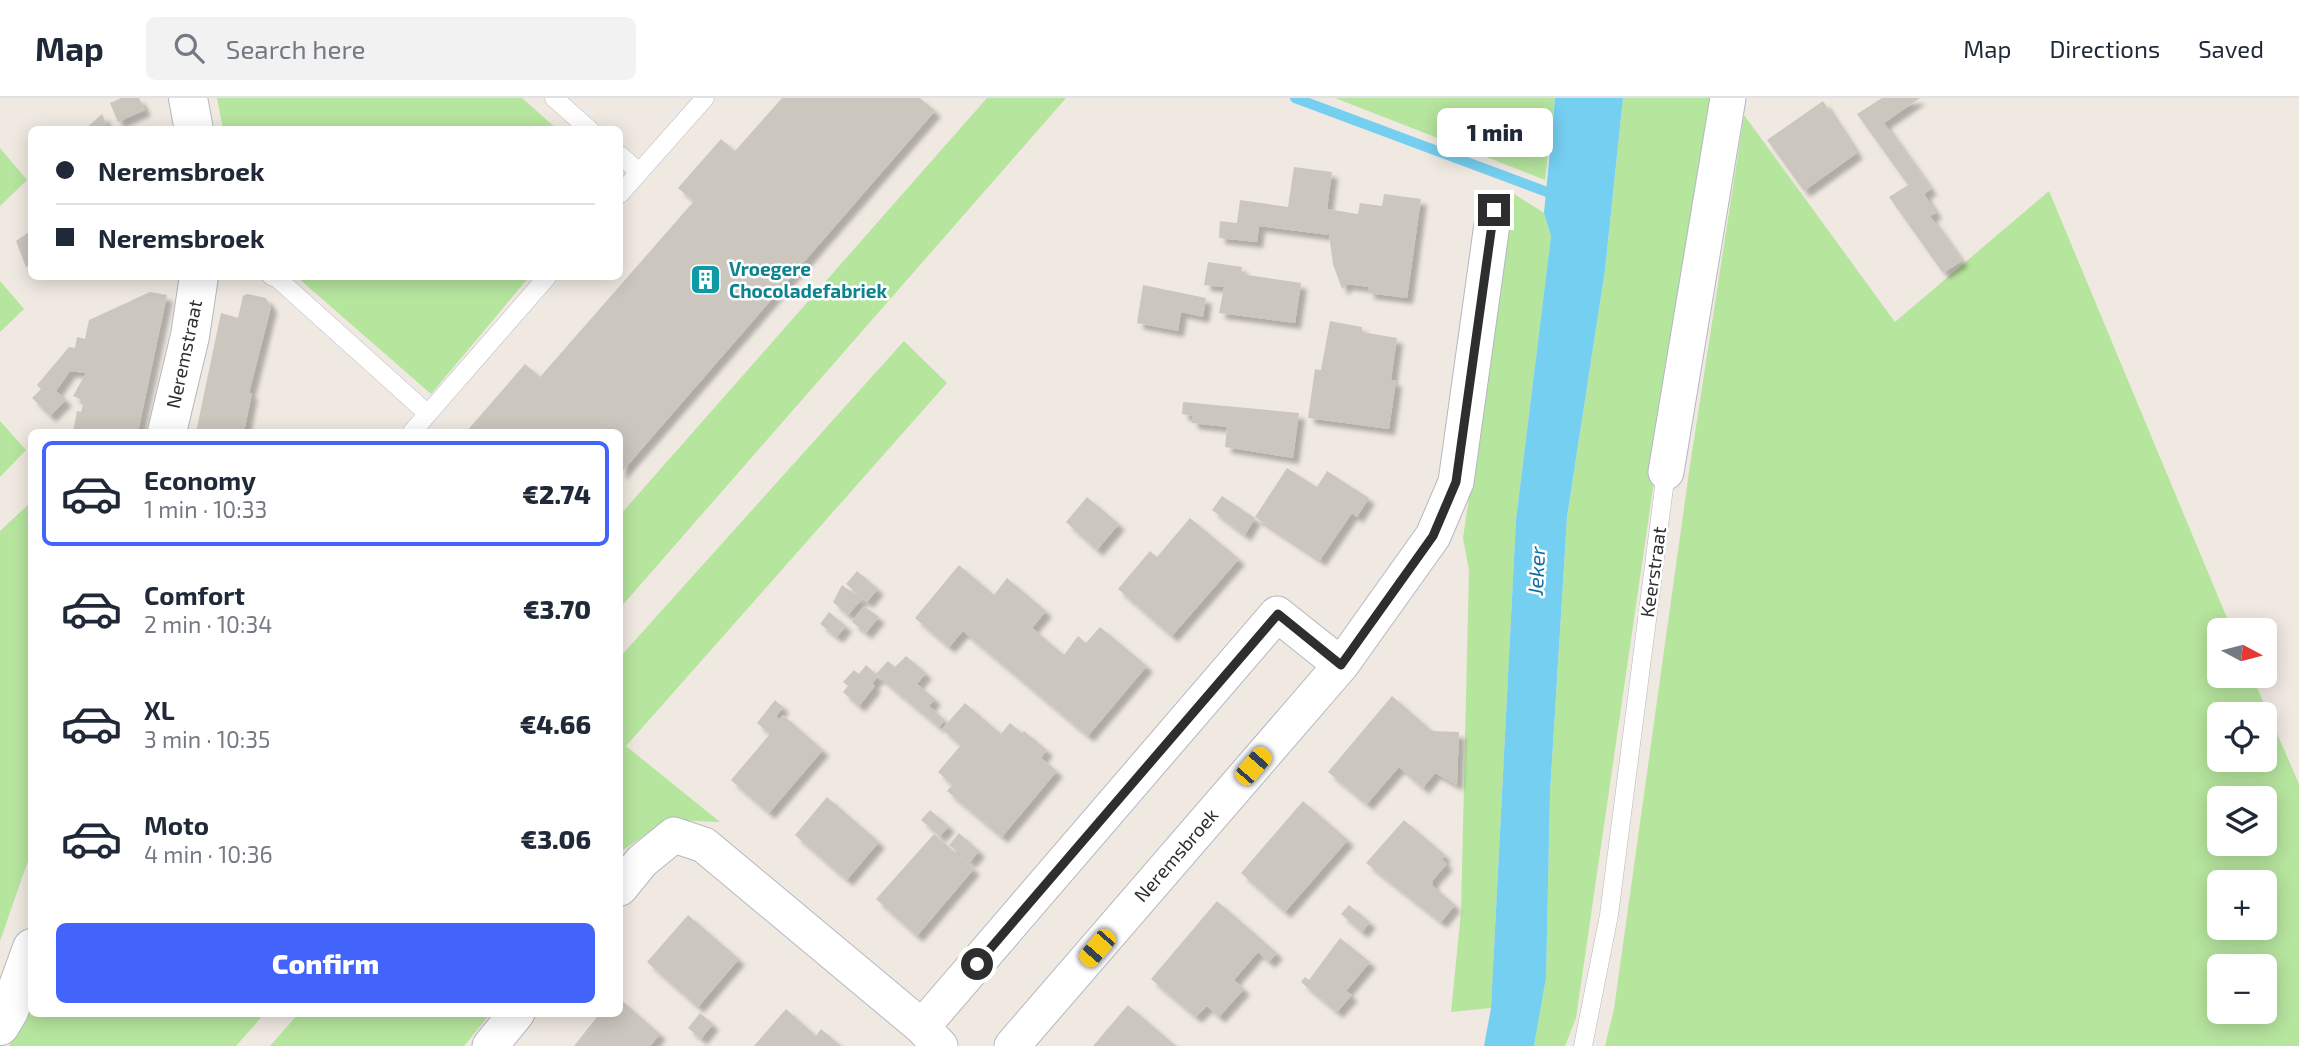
<!DOCTYPE html>
<meta charset="utf-8">
<style>
:root{--surface:#fff;--page:#f2f2f3;--text:#1f2937;--muted:#747a83;--line:#e0e1e3;--accent:#4264fb}
body{margin:0;font-family:"Exo 2",sans-serif;background:var(--page);color:var(--text);height:100vh;display:flex;flex-direction:column;font-size:26px;white-space:nowrap}
*{box-sizing:border-box;margin:0}
p{font-size:23px;color:var(--muted)}
.icon{flex:none;width:38px;height:38px;fill:none;stroke:currentColor;stroke-width:2;stroke-linecap:round;stroke-linejoin:round}
.map{position:relative;flex:1;overflow:hidden}
.sheet{position:absolute;left:28px;top:331px;width:595px;height:588px;display:flex;flex-direction:column;background:var(--surface);border-radius:10px;box-shadow:0 4px 18px #0003}
.sheet>*{flex:none}
.guide{position:absolute;left:28px;top:28px;width:595px;height:154px;border-radius:10px;box-shadow:0 4px 18px #0003;display:grid;align-content:center;height:154px;padding:0 28px;background:var(--surface)}
.needle{width:46px;rotate:97deg}
.buttons{position:absolute;left:2207px;top:520px;display:grid;gap:14px}
.buttons a{display:grid;place-items:center;width:70px;height:70px;border-radius:10px;background:var(--surface);box-shadow:0 4px 18px #0003;font-size:35px}
.end{position:absolute;width:32px;height:32px;margin:-16px;border:9px solid #2e2e2e;background:#fff;box-shadow:0 0 0 4px #fff}
.from{border-radius:50%}
.bubble{position:absolute;height:49px;border-radius:10px;background:var(--surface);box-shadow:0 4px 18px #0003;font-size:23px;font-weight:800;line-height:49px;text-align:center}
.car{position:absolute;width:21px;height:42px;margin:-21px -10px;border-radius:9px;box-shadow:0 0 5px 2px #0007;background:linear-gradient(#f5c518 24%,#345 0 40%,#f5c518 0 76%,#345 0 86%,#f5c518 0)}
.guide b{display:flex;align-items:center;gap:24px;height:66px;font-size:26px}
.guide b+b{border-top:2px solid var(--line)}
.guide i{width:18px;height:18px;background:var(--text)}
ul{padding:12px 0 0;list-style:none}
li{display:flex;align-items:center;gap:21px;height:105px;margin:0 14px 10px;padding:0 14px;border:4px solid transparent;border-radius:10px}
li div{flex:1}
li b{display:block;font-size:26px}
li em{font-style:normal;font-weight:800}
li.selected{border-color:var(--accent)}
li>.icon{width:63px;height:63px;stroke-width:1.5}
.cta{display:flex;gap:14px;margin-top:auto;padding:14px 28px}
.cta a{flex:1;height:80px;border-radius:10px;background:var(--accent);color:#fff;font-size:28px;font-weight:800;line-height:80px;text-align:center}
header{display:flex;align-items:center;gap:42px;box-sizing:border-box;height:98px;padding:0 35px;background:var(--surface);border-bottom:2px solid var(--line)}
header strong{font-size:33px}
nav{display:flex;gap:38px;margin-inline-start:auto;font-size:24px}
.search{width:490px;height:63px;background:var(--page);display:flex;align-items:center;gap:18px;box-sizing:border-box;padding:0 24px;border-radius:10px;color:var(--muted);font-size:26px}
.map>svg:first-child{display:block}
</style>
<header>
<strong>Map</strong>
<div class="search"><svg class="icon" aria-label="search" viewBox="0 0 24 24"><circle cx="10" cy="10" r="6"/><path d="M15 15l6 6"/></svg>Search here</div>
<nav><a>Map</a><a>Directions</a><a>Saved</a></nav>
</header>
<div class="map">
<svg width="2299" height="948" viewBox="0 0 2299 948">
<defs>
<filter id="shadow"><feDropShadow dx="6" dy="6" stdDeviation="2" flood-color="#0004"/></filter>
</defs>
<rect width="100%" height="100%" fill="#efe9e1"/>
<path fill="#b6e59e" fill-rule="evenodd" d="M 217,0 L 522,0 L 557,31 L 223,31 Z
M 987,0 L 1066,0 L 620,510 L 620,417 Z
M 1335,0 L 1555,0 L 1545,82 Z
M 1623,0 L 1716,0 L 1667,294 L 1576,920 L 1565,948 L 1534,948 L 1546,880 L 1550,695 L 1567,419 L 1605,172 Z
M 1744,17 L 1895,224 L 2049,93 L 2232,532 L 2219,532 L 2219,578 L 2252,578 L 2299,686 L 2299,948 L 1605,948 L 1614,911 L 1689,374 ZM 2219,616 L 2264,616 L 2264,662 L 2219,662 ZM 2219,700 L 2264,700 L 2264,746 L 2219,746 ZM 2219,784 L 2264,784 L 2264,830 L 2219,830 ZM 2219,868 L 2264,868 L 2264,914 L 2219,914 Z
M 0,50 L 27,82 L 0,108 Z
M 1514,96 L 1544,115 L 1551,138 L 1516,422 L 1491,910 L 1451,914 L 1461,814 L 1469,472 L 1463,440 Z
M 297,179 L 529,179 L 431,296 Z
M 0,183 L 24,211 L 0,234 Z
M 904,243 L 947,285 L 626,648 L 720,724 L 667,722 L 620,754 L 620,559 Z
M 0,323 L 26,352 L 0,379 Z
M 31,404 L 31,754 L 0,843 L 0,433 Z
M 31,895 L 32,915 L 265,915 L 236,948 L 9,948 Z
M 299,915 L 491,915 L 464,948 L 270,948 Z"/>
<path fill="#75cff0" d="M 1555,0 L 1623,0 L 1605,172 L 1567,419 L 1550,695 L 1546,880 L 1534,948 L 1484,948 L 1491,910 L 1516,422 L 1551,138 L 1544,115 Z"/>
<g fill="none" stroke-linecap="round" stroke-linejoin="round">
<path stroke="#75cff0" stroke-width="10" d="M 1295,0 L 1555,97"/>
</g>
<path fill="#cbc7bf" filter="url(#shadow)" d="M 121,0 L 139,0 L 145,12 L 118,24 L 110,5 Z
M 782,0 L 920,0 L 935,13 L 620,376 L 620,334 L 466,334 L 525,266 L 540,279 L 694,103 L 678,90 L 721,41 L 735,53 Z
M 1882,0 L 1920,0 L 1884,25 L 1931,91 L 1924,96 L 1936,115 L 1930,118 L 1962,163 L 1943,175 L 1889,99 L 1908,87 L 1857,16 Z
M 1823,3 L 1857,55 L 1804,93 L 1767,42 Z
M 102,16 L 109,32 L 84,32 Z
M 1294,69 L 1332,74 L 1327,111 L 1358,116 L 1360,105 L 1382,108 L 1384,96 L 1421,101 L 1407,200 L 1368,195 L 1369,189 L 1347,186 L 1342,191 L 1333,166 L 1329,137 L 1259,128 L 1257,144 L 1219,140 L 1220,123 L 1237,125 L 1240,102 L 1288,109 Z
M 32,132 L 32,166 L 26,169 L 16,143 Z
M 1208,164 L 1242,169 L 1241,176 L 1301,185 L 1295,225 L 1219,215 L 1224,189 L 1204,187 Z
M 1143,187 L 1206,200 L 1203,219 L 1181,214 L 1178,233 L 1137,225 Z
M 150,194 L 167,197 L 138,334 L 73,334 L 77,313 L 81,314 L 84,303 L 73,298 L 86,275 L 70,273 L 56,293 L 66,302 L 50,318 L 32,300 L 41,291 L 37,287 L 69,249 L 75,250 L 77,239 L 85,241 L 89,222 Z
M 247,196 L 266,200 L 271,209 L 249,295 L 252,295 L 244,334 L 196,334 L 221,215 L 238,220 L 243,198 Z
M 1330,223 L 1362,229 L 1362,234 L 1397,240 L 1391,282 L 1396,283 L 1389,331 L 1308,320 L 1315,271 L 1321,272 Z
M 1183,304 L 1299,315 L 1293,360 L 1225,349 L 1227,329 L 1192,325 L 1192,318 L 1182,316 Z
M 1287,370 L 1317,389 L 1327,373 L 1369,400 L 1357,419 L 1352,415 L 1320,462 L 1255,419 Z
M 1222,398 L 1255,420 L 1245,437 L 1212,412 Z
M 1087,399 L 1119,426 L 1097,452 L 1066,424 Z
M 1190,420 L 1239,461 L 1172,538 L 1118,491 L 1150,453 L 1157,459 Z
M 959,467 L 994,497 L 1007,480 L 1046,513 L 1032,530 L 1064,557 L 1078,538 L 1086,545 L 1100,529 L 1147,568 L 1088,638 L 963,533 L 949,549 L 915,520 Z
M 857,473 L 878,491 L 867,504 L 846,486 Z
M 842,487 L 862,501 L 848,517 L 833,504 Z
M 864,508 L 879,519 L 866,535 L 852,524 Z
M 829,514 L 846,528 L 837,539 L 820,526 Z
M 906,558 L 926,575 L 917,586 L 935,601 L 929,608 L 945,622 L 939,629 L 878,578 L 872,586 L 875,588 L 859,608 L 843,594 L 848,588 L 843,584 L 854,572 L 859,576 L 866,567 L 876,576 L 888,563 L 895,569 Z
M 1392,598 L 1432,633 L 1459,634 L 1457,687 L 1435,675 L 1423,690 L 1399,669 L 1367,706 L 1328,674 Z
M 775,602 L 783,609 L 776,618 L 779,621 L 783,617 L 823,652 L 769,715 L 731,682 L 770,636 L 757,625 Z
M 965,605 L 1001,636 L 1010,625 L 1022,635 L 1024,633 L 1047,652 L 1041,660 L 1057,673 L 1002,739 L 947,693 L 952,687 L 938,674 L 961,647 L 942,631 Z
M 827,699 L 879,744 L 847,782 L 795,737 Z
M 1303,703 L 1348,742 L 1285,814 L 1241,775 Z
M 930,712 L 949,728 L 940,738 L 921,722 Z
M 1404,722 L 1445,757 L 1442,761 L 1447,766 L 1432,783 L 1433,788 L 1455,807 L 1441,824 L 1366,765 Z
M 959,735 L 979,753 L 970,764 L 949,747 Z
M 934,736 L 974,771 L 917,838 L 876,801 Z
M 1217,803 L 1277,855 L 1269,864 L 1258,854 L 1234,882 L 1244,891 L 1219,919 L 1207,908 L 1196,919 L 1151,881 Z
M 1349,807 L 1370,824 L 1362,834 L 1341,816 Z
M 688,817 L 739,861 L 698,909 L 647,864 Z
M 1340,840 L 1370,864 L 1346,893 L 1352,897 L 1337,914 L 1301,884 L 1305,879 L 1309,882 Z
M 620,901 L 660,936 L 650,948 L 574,948 L 600,915 L 620,915 Z
M 1128,907 L 1176,948 L 1093,948 Z
M 786,911 L 816,938 L 821,931 L 841,948 L 754,948 Z
M 700,915 L 713,926 L 701,941 L 688,930 Z"/>
<g fill="none" stroke-linecap="round" stroke-linejoin="round">
<defs>
<path id="lane" d="M 554,0 L 590,32
M 620,57 L 639,74
M 620,96 L 705,0
M 271,178 L 278,181 L 428,316
M 412,334 L 548,178
M 1583,948 L 1609,817 L 1666,374"/>
<path id="street" d="M 1666,374 L 1728,0
M 620,790 L 642,763 L 674,737 L 704,747 L 922,929 L 940,948
M 922,929 L 1277,516 L 1341,567
M 490,948 L 517,915
M 1012,948 L 1341,567 L 1433,438 L 1456,384 L 1494,112"/>
<path id="secondary" d="M 188,0 L 194,32
M 167,334 L 190,238 L 199,178
M 0,928 L 9,913 L 32,850"/>
</defs>
<use href="#lane" stroke="#b4b7c1" stroke-width="19"/>
<use href="#street" stroke="#b4b7c1" stroke-width="37"/>
<use href="#secondary" stroke="#b4b7c1" stroke-width="40"/>
<use href="#lane" stroke="#fff" stroke-width="18"/>
<use href="#street" stroke="#fff" stroke-width="35"/>
<use href="#secondary" stroke="#fff" stroke-width="38"/>
</g>
<g fill="none" stroke-linecap="round" stroke-linejoin="round">
<path stroke="#2e2e2e" stroke-width="9" d="M 977,866 L 1278,516 L 1341,567 L 1433,438 L 1456,384 L 1494,112"/>
</g>
<defs>
<symbol id="building-square" viewBox="-11 -11 22 22"><rect x="-9" y="-9" width="18" height="18" rx="4" fill="#0f9aa8" stroke="#fff"/><path d="M-4-6H4V6H1V3H-1V6H-4ZM-2.5-4.3h1.7v1.8h-1.7ZM.8-4.3h1.7v1.8H.8ZM-2.5-1h1.7V.8h-1.7ZM.8-1h1.7V.8H.8Z" fill="#fff"/></symbol>
</defs>
<g fill-rule="evenodd">
<use href="#building-square" x="688" y="164" width="35" height="35"/>
</g>
<g text-anchor="middle" stroke-width="5" stroke-linejoin="round" paint-order="stroke">
<g font-size="19" font-weight="bold" fill="#0d838f" stroke="#fff" text-anchor="start">
<text x="729" y="178">Vroegere<tspan x="729" dy="22">Chocoladefabriek</tspan></text>
</g>
<g font-size="19" fill="#2e2e2e" stroke="#fff">
<text transform="translate(184 256) rotate(-78)" y="7">Neremstraat</text>
<text transform="translate(1653 474) rotate(-82)" y="7">Keerstraat</text>
<text transform="translate(1176 757) rotate(-49)" y="7">Neremsbroek</text>
</g>
<g font-size="21" font-style="italic" fill="#0d6fa3" stroke="#fff">
<text transform="translate(1537 473) rotate(-87)" y="7">Jeker</text>
</g>
</g>
</svg>
<div class="buttons">
<a><svg class="needle" viewBox="-14 -14 28 28"><path d="M0-13l5 13h-10z" fill="#e53935"/><path d="M0 13l5-13h-10z" fill="#747a83"/></svg></a>
<a><svg class="icon" aria-label="locate" viewBox="0 0 24 24"><circle cx="12" cy="12" r="6"/><path d="M12 2v4M12 18v4M2 12h4M18 12h4"/></svg></a>
<a><svg class="icon" aria-label="layers" viewBox="0 0 24 24"><path d="M12 4l9 5-9 5-9-5zM3 14l9 5 9-5"/></svg></a>
<a>+</a>
<a>−</a>
</div>
<i class="end from" style="left:977px;top:866px"></i>
<i class="end" style="left:1494px;top:112px"></i>
<div class="bubble" style="left:1437px;top:10px;width:116px">1 min</div>
<i class="car" style="left:1253px;top:668px;rotate:41deg"></i>
<i class="car" style="left:1097px;top:850px;rotate:221deg"></i>
<div class="guide">
<b><i class="from"></i>Neremsbroek</b>
<b><i></i>Neremsbroek</b>
</div>
<section class="sheet">
<ul>
<li class="selected"><svg class="icon" aria-label="car" viewBox="0 0 24 24"><path d="M5 17H2v-5l4-1 3-4h7l3 4 3 1v5h-3M9 17h6M6 11h13"/><circle cx="7" cy="17" r="2"/><circle cx="17" cy="17" r="2"/></svg><div><b>Economy</b><p>1 min · 10:33</p></div><em>€2.74</em></li>
<li><svg class="icon" aria-label="car" viewBox="0 0 24 24"><path d="M5 17H2v-5l4-1 3-4h7l3 4 3 1v5h-3M9 17h6M6 11h13"/><circle cx="7" cy="17" r="2"/><circle cx="17" cy="17" r="2"/></svg><div><b>Comfort</b><p>2 min · 10:34</p></div><em>€3.70</em></li>
<li><svg class="icon" aria-label="car" viewBox="0 0 24 24"><path d="M5 17H2v-5l4-1 3-4h7l3 4 3 1v5h-3M9 17h6M6 11h13"/><circle cx="7" cy="17" r="2"/><circle cx="17" cy="17" r="2"/></svg><div><b>XL</b><p>3 min · 10:35</p></div><em>€4.66</em></li>
<li><svg class="icon" aria-label="car" viewBox="0 0 24 24"><path d="M5 17H2v-5l4-1 3-4h7l3 4 3 1v5h-3M9 17h6M6 11h13"/><circle cx="7" cy="17" r="2"/><circle cx="17" cy="17" r="2"/></svg><div><b>Moto</b><p>4 min · 10:36</p></div><em>€3.06</em></li>
</ul>
<div class="cta"><a>Confirm</a></div>
</section>
</div>
